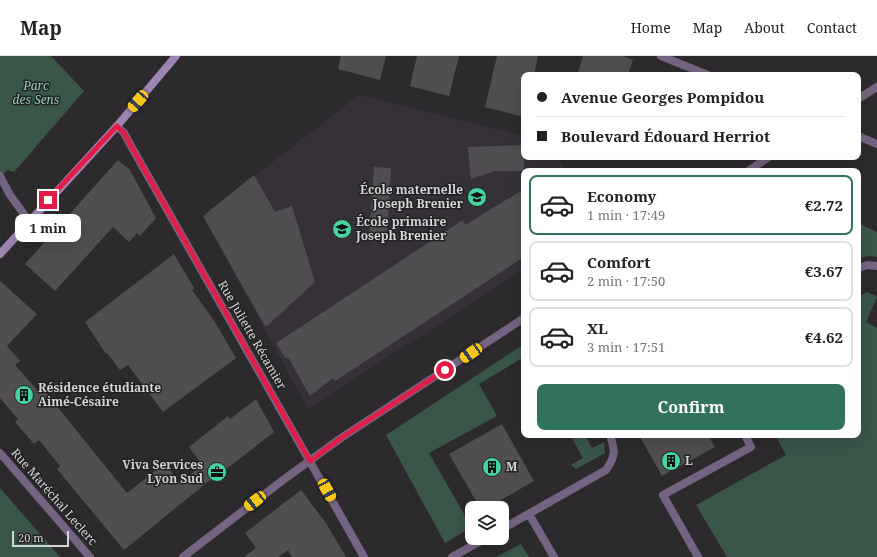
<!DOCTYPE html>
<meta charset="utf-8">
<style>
:root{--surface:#fff;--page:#f2f2f2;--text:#222;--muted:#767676;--line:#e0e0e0;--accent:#32725a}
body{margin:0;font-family:"Noto Serif",serif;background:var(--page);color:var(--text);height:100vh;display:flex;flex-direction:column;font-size:15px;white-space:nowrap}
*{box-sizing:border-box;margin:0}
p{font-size:13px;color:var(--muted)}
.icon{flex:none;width:22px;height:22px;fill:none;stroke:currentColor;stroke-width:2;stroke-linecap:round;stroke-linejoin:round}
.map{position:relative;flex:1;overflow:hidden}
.sheet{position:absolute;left:521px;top:112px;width:340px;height:270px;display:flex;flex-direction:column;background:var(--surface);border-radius:8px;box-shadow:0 4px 16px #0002}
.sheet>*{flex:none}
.banner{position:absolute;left:521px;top:16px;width:340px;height:88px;border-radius:8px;box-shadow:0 4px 16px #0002;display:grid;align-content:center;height:88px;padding:0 16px;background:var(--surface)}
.tools{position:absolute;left:465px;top:445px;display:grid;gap:8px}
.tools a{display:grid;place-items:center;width:44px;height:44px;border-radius:8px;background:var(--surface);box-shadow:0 4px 16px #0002;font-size:20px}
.scale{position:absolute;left:12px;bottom:10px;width:57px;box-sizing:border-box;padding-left:4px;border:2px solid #d4d3d5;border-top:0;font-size:11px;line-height:14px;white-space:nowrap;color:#d4d3d5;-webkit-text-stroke:3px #222123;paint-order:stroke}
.end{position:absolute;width:18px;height:18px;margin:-9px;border:5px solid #e11d48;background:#fff;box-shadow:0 0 0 2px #fff}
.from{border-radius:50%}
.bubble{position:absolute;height:28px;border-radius:8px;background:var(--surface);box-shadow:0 4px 16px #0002;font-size:13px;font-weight:700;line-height:28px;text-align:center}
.car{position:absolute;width:12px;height:24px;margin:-12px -6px;border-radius:5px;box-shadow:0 0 3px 1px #0007;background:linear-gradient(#f5c518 24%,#345 0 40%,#f5c518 0 76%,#345 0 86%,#f5c518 0)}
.banner b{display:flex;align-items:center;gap:14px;height:38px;font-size:15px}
.banner b+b{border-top:1px solid var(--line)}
.banner i{width:10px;height:10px;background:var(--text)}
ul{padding:7px 0 0;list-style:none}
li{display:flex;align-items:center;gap:12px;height:60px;margin:0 8px 6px;padding:0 8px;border:2px solid var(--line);border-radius:8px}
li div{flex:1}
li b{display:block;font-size:15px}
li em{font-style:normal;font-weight:700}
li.active{border-color:var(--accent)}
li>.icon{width:36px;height:36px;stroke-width:1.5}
.cta{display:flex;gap:8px;margin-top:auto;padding:8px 16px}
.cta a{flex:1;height:46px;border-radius:8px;background:var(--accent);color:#fff;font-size:16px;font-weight:700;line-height:46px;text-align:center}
header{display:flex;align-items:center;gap:24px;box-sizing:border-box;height:56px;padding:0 20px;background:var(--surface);border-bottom:1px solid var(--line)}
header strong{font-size:19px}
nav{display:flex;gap:22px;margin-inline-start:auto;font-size:14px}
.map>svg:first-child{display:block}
</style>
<header>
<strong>Map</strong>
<nav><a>Home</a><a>Map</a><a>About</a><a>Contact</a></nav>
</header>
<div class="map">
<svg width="877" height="501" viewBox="0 0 877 501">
<rect width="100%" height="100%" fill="#2c2a2d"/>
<path fill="#363139" d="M 359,39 L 524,80 L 524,101 L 556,101 L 565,115 L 524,115 L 524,213 L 308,353 L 203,160 Z"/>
<path fill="#395649" d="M 0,0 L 51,0 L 84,35 L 14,116 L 8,114 L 0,120 Z
M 858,167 L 877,176 L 877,201 L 870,200 L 858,202 Z
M 867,236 L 877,241 L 866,266 L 877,272 L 877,501 L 727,501 L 696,449 L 786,399 L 775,379 L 858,379 L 858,241 Z
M 524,288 L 524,301 L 479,328 L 497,360 L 429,397 L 468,465 L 467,474 L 445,487 L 386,379 Z
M 570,379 L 585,379 L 592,392 L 604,386 L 605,397 L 576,413 L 571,409 L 583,402 Z
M 0,432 L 60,501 L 0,501 Z
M 521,488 L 529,501 L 496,501 Z"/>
<path fill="#504e51" d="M 341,0 L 386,0 L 380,24 L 338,13 Z
M 417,0 L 459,0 L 449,40 L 410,30 Z
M 497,0 L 538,0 L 534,19 L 524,19 L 524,61 L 485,51 Z
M 583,0 L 623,0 L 633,4 L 628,19 L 577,19 Z
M 524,89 L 524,115 L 495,115 L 471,123 L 468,91 Z
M 118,104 L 130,114 L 156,162 L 140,180 L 137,177 L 129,186 L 113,171 L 55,235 L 25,208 Z
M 374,111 L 391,112 L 387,183 L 369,182 Z
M 254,119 L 275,156 L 292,150 L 315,226 L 267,270 L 266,269 L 265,270 L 203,160 Z
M 524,133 L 524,201 L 335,325 L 333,322 L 310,340 L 288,301 L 286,303 L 276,287 L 463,164 L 465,169 Z
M 174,198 L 194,232 L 192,234 L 215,266 L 236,302 L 163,356 L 128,309 L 120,314 L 107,297 L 106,298 L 85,266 Z
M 0,225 L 37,258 L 7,290 L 20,305 L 15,309 L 39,336 L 43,333 L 127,437 L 161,410 L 163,413 L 167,410 L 180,427 L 202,409 L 189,391 L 228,360 L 230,363 L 256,343 L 274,376 L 211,425 L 210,424 L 124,494 L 57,413 L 60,410 L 39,384 L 34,388 L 15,366 L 18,363 L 0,342 Z
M 502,368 L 534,425 L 487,452 L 480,452 L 449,398 Z
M 639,379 L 708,379 L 715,391 L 662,420 Z
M 301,434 L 326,467 L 346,501 L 292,501 L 288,494 L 278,501 L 244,501 L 256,492 L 245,477 Z"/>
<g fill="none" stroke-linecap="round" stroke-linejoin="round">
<path stroke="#756481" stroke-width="8" d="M 0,120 L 10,139 L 29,165"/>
<path stroke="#756481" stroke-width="8" d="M 661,0 L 708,19
M 858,43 L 877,31
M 117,70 L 124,77 L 131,90 L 364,501
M 858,80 L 877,88
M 748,115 L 769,101
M 858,212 L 867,209 L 877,210
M 0,397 L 90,501
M 529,458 L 554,501
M 502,473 L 606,414 C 616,400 615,394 610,379
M 183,501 L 283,424 L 341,382 L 524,262
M 452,501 L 486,482
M 698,501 L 663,439 L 751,391 L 745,379"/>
<path stroke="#9e84b1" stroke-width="8" d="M 0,198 L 117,70 L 176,0"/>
</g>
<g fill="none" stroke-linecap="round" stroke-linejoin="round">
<path stroke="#e11d48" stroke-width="5" d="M 48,144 L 117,70 L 124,77 L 131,90 L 310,405 L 341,382 L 445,314"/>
</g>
<defs>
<symbol id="school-disc" viewBox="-11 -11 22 22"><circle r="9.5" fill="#45d49f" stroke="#222123"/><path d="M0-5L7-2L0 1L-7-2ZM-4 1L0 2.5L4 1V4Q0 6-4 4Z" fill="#111"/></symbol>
<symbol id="building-disc" viewBox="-11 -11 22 22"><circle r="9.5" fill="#45d49f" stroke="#222123"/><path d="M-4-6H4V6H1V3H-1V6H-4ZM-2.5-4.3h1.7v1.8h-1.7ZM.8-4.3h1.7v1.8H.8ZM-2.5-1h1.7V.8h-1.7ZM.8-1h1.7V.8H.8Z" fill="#111"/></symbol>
<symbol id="office-disc" viewBox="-11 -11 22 22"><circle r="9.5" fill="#45d49f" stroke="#222123"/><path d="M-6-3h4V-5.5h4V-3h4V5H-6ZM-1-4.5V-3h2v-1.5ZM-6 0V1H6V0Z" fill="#111"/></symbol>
</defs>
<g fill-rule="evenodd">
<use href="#school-disc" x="466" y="130" width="22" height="22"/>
<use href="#school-disc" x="331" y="162" width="22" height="22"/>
<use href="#building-disc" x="13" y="328" width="22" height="22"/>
<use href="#building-disc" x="660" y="394" width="22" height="22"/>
<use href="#building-disc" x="481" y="400" width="22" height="22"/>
<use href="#office-disc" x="206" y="405" width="22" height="22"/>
</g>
<g text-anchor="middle" stroke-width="3" stroke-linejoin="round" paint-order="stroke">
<g font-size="12" font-style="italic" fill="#93d1b4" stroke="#222123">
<text x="36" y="34">Parc<tspan x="36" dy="14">des Sens</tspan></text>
</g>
<g font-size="12" font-weight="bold" fill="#d4d3d5" stroke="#222123" text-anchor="start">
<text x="463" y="138" text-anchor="end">École maternelle<tspan x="463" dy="14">Joseph Brenier</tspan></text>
<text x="356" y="170">École primaire<tspan x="356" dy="14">Joseph Brenier</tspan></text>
<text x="38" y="336">Résidence étudiante<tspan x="38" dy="14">Aimé-Césaire</tspan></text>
<text x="685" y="409">L</text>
<text x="203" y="413" text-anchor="end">Viva Services<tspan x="203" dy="14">Lyon Sud</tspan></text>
<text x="506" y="415">M</text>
</g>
<g font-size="12" fill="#d4d3d5" stroke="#222123">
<text transform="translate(252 279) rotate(60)" y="4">Rue Juliette Récamier</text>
<text transform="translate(54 441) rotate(49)" y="4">Rue Maréchal Leclerc</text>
</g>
</g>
</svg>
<div class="tools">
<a><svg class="icon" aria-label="layers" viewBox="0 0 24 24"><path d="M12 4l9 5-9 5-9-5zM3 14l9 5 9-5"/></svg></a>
</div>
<div class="scale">20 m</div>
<i class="end from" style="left:445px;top:314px"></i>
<i class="end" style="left:48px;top:144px"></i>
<div class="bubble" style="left:15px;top:158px;width:66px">1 min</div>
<i class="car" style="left:138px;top:45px;rotate:221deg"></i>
<i class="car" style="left:471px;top:297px;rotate:236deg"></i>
<i class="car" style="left:327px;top:434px;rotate:151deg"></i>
<i class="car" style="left:255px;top:445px;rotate:232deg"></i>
<div class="banner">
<b><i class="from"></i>Avenue Georges Pompidou</b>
<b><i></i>Boulevard Édouard Herriot</b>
</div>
<section class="sheet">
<ul>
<li class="active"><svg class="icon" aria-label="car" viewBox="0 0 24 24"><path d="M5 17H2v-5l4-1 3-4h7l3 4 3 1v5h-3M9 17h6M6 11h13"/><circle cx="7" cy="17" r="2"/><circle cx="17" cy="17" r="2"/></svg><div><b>Economy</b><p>1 min · 17:49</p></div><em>€2.72</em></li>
<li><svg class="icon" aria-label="car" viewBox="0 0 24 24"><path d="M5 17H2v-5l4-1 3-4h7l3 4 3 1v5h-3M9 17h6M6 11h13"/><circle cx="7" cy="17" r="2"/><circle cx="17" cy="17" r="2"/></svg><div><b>Comfort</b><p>2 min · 17:50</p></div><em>€3.67</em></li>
<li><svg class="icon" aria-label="car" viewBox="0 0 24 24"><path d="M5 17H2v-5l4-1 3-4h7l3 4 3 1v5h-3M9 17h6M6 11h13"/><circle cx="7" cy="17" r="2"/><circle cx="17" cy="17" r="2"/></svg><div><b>XL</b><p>3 min · 17:51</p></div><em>€4.62</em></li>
</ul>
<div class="cta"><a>Confirm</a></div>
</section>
</div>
